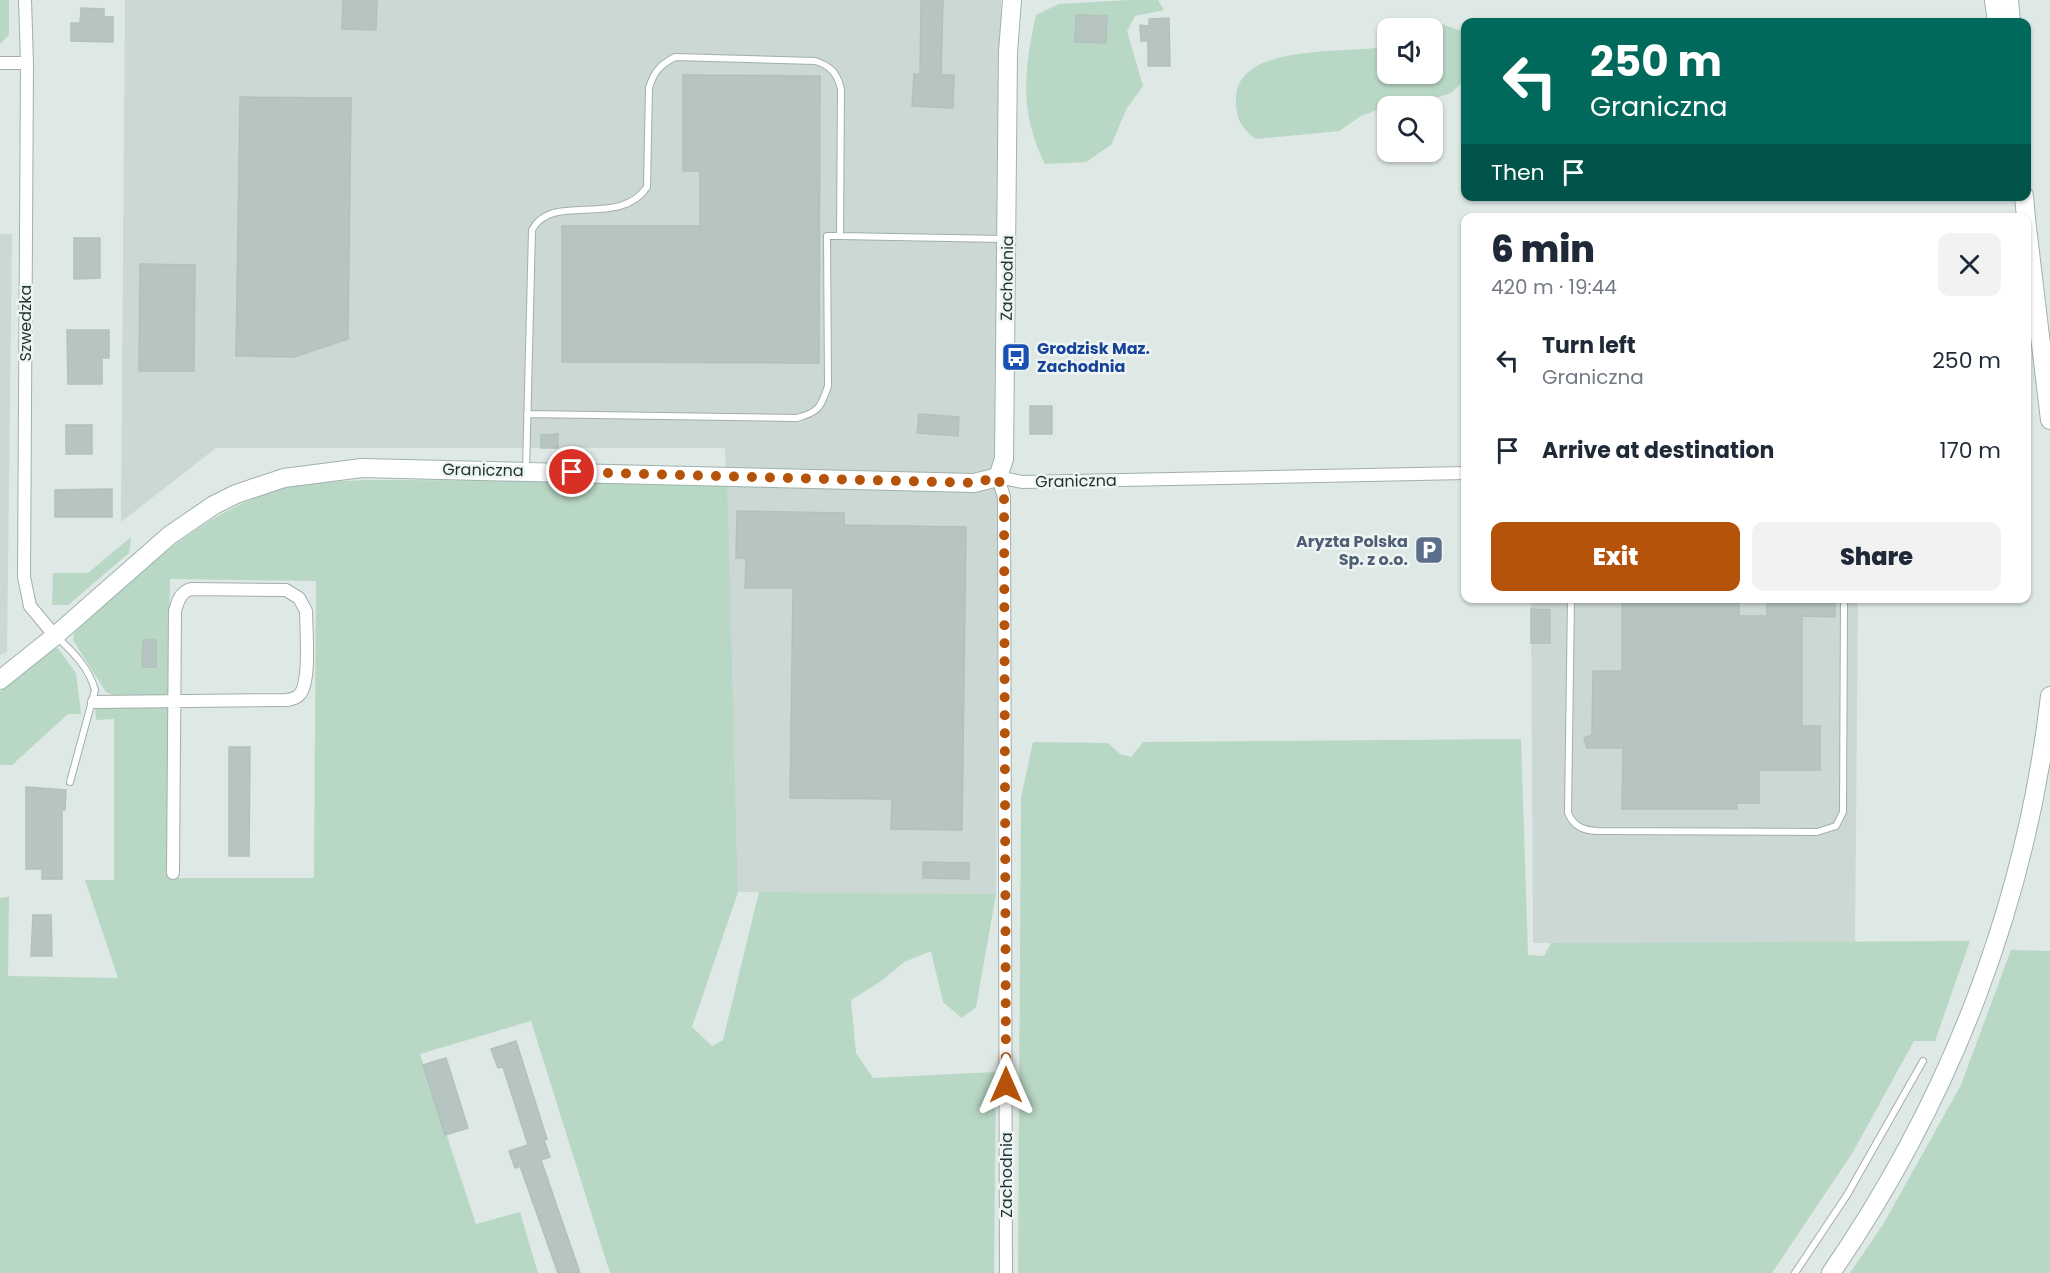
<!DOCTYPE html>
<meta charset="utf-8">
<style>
:root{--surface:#fff;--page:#f2f2f3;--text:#1f2937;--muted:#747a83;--accent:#b45309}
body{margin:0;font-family:Poppins,sans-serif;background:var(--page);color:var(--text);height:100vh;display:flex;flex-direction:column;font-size:22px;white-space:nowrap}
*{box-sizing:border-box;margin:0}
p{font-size:20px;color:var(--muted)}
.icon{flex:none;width:33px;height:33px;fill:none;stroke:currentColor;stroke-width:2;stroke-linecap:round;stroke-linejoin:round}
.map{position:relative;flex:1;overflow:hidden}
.sheet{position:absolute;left:1461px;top:213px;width:570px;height:390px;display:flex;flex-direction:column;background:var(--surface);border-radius:12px;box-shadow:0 2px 4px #0004}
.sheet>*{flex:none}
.guide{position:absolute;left:1461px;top:18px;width:570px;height:183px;border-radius:12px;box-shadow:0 2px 4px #0004;background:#00695c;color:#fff;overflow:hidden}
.fabs{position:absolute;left:1377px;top:18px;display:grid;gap:12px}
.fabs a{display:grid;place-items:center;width:66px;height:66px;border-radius:12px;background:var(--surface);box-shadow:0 2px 4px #0004;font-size:30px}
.pin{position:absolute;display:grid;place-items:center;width:51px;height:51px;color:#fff;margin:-26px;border:3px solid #fff;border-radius:50%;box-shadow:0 2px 6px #0007}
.me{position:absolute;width:66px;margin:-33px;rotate:0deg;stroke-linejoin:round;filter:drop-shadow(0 0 4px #0008)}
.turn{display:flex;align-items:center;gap:21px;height:126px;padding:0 30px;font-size:27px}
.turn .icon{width:78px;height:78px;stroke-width:2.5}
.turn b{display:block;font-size:42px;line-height:51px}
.then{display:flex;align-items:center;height:57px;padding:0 30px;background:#0003;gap:12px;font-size:22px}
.round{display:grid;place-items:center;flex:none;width:63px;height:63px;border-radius:12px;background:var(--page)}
.headline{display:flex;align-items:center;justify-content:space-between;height:102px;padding:0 30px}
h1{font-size:36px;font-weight:800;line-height:45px}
.action{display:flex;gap:12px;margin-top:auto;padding:12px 30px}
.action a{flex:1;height:69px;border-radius:12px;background:var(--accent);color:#fff;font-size:24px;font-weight:800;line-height:69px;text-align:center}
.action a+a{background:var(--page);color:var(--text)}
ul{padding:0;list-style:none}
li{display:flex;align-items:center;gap:18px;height:90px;padding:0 30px}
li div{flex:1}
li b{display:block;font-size:22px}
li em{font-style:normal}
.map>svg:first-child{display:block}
.built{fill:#ccd8d4}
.green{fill:#b9d7c5}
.building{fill:#b7c5c1;stroke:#b1c1bc;stroke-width:1.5}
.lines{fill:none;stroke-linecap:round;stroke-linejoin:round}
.lane-casing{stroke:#a2afac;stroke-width:8}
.street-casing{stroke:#a2afac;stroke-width:14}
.secondary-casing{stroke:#9eb3ae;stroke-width:20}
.lane{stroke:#fff;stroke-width:6}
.street{stroke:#fff;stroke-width:12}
.secondary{stroke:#fff;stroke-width:18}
.route{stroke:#b45309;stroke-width:10;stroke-dasharray:0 18}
.labels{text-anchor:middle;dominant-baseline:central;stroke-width:5;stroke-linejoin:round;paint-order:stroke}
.street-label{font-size:16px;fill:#213633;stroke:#eef5f2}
.transit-label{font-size:16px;font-weight:bold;fill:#164399;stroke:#eef5f2;text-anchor:start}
.service-label{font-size:16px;font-weight:bold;fill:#4e5e75;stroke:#eef5f2;text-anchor:end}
</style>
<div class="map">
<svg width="2050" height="1273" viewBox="0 0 2050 1273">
<rect width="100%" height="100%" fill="#dee8e5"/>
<!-- built -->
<path class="built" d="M125,0H1001L996,894L738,892L725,448H216L121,522Z
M0,234H12L7,652L0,655Z
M1531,599H1858L1855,942L1533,943Z"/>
<!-- green -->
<path class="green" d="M0,0H9V35L0,44Z
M1129,0H1158L1164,10L1135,16L1127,31L1143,86L1127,108L1111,145L1086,162L1045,164C1019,112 1024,69 1036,15L1059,4Z
M1441,24L1465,32V80L1451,93L1426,101L1387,106L1361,116L1339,131L1256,139C1241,128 1236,118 1236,100C1235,41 1349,55 1387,46L1388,74H1432V28H1421Z
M362,480L727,481L738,892L692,1027L712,1046L723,1040L759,892L996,894L976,1007L962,1018L943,1002L931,951L904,962L881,981L851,1000L856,1053L873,1078L996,1072L994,1273H610L531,1021L420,1054L476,1224L520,1212L538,1273H0V898L9,897L8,976L118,978L85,880H114V719L96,720L95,707L169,705L168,878H314L316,581L170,579L169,695L115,696L106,692L73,640L74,633C135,577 195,517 275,490C302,481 334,482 362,480Z
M131,537L129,553L68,605H52L53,573H88Z
M57,647L76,673L81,714H68L12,765H0V692Z
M1521,739L1528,955L1544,956L1551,943L1970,941L1935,1041H1914L1853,1152L1772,1273H1018L1021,798L1033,742L1108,743L1120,754L1131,757L1143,742Z
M2011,950L2050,951V1273H1850L1884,1223L1961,1085Z"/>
<!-- building -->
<path class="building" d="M343,0H377L376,30L342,29Z
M921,0H943L941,75H954L953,108L912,106L914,74H920Z
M81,8L104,9V17H113V42L71,41V23H80Z
M1076,15L1107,16L1106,43L1075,42Z
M1169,18L1170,66H1148V41H1141L1140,25L1149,26V19Z
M683,75L820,76L819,363L562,362V226H700V171H683Z
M240,97L351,98L348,339L294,357L236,356Z
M74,238H100V278L74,279Z
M140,264L195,265L194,371H139Z
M67,330H109V358H102V384H68Z
M1030,406H1052V434H1030Z
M919,414L959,417L958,436L917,433Z
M66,425H92V454H66Z
M558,434V448H541V435Z
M112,489V517H55V490Z
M737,511L844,513V525L966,527L962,830L891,829L892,799L790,798L793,588H745L746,558H736Z
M1622,598H1739V616H1767V598H1835V617L1802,616V726H1820V770H1759V803H1737V809H1622L1623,748H1587L1584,738L1592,735L1593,671H1622Z
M1531,609L1550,610V643H1531Z
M143,640H156V667H142Z
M229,747H250L249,856H229Z
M26,787L66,790L65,810H62V879H42V869H26Z
M923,862L969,863V879L923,878Z
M33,915H51L52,956H31Z
M516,1041L547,1139L544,1140L550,1157L541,1160L580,1273H558L520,1166L515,1168L509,1151L528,1145L503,1067L498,1068L491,1049Z
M446,1058L468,1128L445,1135L423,1065Z"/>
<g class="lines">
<!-- lane casing -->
<g class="lane-casing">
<path id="lane" d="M527,414L797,418C819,412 821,407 828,386L827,236H840
M526,471L532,230C552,191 619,229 647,187L649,88C654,71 660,65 675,57L815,61C831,66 837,73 841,89L840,236L1003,239
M1571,598L1568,813C1574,827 1583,830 1597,831L1817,832L1836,826L1843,812L1844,598
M58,638C74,653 89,668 95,690L70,782
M1795,1273L1847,1195L1923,1061"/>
</g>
<!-- street casing -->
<g class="street-casing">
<path id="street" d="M25,0L27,63L24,577L30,606L55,636
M0,63H27
M998,477L1004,497L1006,1273
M998,477L1022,482L1466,473
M94,702L287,700C292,699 297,698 300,694C311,681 306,629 306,611L299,598L286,590L191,589C180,592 178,601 175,611L173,873"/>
</g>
<!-- secondary casing -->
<g class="secondary-casing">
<path id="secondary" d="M1994,0L1997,22
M2009,0L2011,22
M2024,196L2026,218
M2026,219L2050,420
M0,680L55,636L170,535L214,505L236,494L284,478L362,468L974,483L998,477L1004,459L1008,52L1012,0
M1831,1273C1950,1100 2026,905 2050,696"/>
</g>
<!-- lane -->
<use href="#lane" class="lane"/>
<!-- street -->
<use href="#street" class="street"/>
<!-- secondary -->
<use href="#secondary" class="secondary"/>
</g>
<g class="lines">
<!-- route -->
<path class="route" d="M572,472L974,483L998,477L1004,497L1006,1085"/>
</g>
<!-- icons -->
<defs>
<g id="bus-square" transform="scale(1.5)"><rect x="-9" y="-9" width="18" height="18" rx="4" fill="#1a4fb4" stroke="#eef5f2"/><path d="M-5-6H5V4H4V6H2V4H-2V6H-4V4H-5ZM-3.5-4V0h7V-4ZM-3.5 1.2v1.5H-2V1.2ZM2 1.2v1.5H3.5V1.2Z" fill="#fff"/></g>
<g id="parking-square" transform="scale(1.5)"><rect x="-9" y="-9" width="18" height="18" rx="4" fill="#5c6f8a" stroke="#eef5f2"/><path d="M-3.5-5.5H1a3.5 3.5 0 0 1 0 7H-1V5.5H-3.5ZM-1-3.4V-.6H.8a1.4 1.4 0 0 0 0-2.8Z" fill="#fff"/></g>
</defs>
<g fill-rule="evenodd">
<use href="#bus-square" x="1016" y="357"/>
<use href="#parking-square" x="1429" y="550"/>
</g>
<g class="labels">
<!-- street labels -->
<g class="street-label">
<text transform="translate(1007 278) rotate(-89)">Zachodnia</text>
<text transform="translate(25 323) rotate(-90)">Szwedzka</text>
<text transform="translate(483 470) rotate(1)">Graniczna</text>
<text transform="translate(1076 481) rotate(-1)">Graniczna</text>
<text transform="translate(1006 1175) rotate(-90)">Zachodnia</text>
</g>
<!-- transit labels -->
<g class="transit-label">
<text x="1037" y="348">Grodzisk Maz.<tspan x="1037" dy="18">Zachodnia</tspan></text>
</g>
<!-- service labels -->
<g class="service-label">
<text x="1408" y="541">Aryzta Polska<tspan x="1408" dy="18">Sp. z o.o.</tspan></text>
</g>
</g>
</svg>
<div class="fabs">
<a><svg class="icon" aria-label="sound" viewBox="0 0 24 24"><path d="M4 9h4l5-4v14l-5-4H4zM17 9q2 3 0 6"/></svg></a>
<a><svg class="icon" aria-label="search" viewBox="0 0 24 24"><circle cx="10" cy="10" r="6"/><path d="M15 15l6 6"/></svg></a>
</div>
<div class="pin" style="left:572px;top:472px;background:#d93025"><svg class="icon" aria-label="arrive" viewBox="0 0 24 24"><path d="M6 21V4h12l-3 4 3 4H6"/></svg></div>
<svg class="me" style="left:1006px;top:1085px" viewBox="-20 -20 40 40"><path d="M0-17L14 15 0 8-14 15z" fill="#b45309" stroke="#fff" stroke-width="4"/></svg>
<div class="guide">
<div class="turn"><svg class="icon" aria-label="left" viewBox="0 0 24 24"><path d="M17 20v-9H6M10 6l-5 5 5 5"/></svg><div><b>250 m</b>Graniczna</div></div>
<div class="then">Then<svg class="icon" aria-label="arrive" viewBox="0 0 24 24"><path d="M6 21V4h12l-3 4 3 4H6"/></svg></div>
</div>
<section class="sheet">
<div class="headline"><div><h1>6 min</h1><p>420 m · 19:44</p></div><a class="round"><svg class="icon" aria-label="close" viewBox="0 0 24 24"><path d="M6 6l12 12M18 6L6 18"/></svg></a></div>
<ul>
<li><svg class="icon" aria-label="left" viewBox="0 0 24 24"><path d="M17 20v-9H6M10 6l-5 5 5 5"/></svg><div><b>Turn left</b><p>Graniczna</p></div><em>250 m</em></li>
<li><svg class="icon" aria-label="arrive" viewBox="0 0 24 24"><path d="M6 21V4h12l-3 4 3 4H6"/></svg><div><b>Arrive at destination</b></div><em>170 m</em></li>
</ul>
<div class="action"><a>Exit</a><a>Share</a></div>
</section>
</div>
